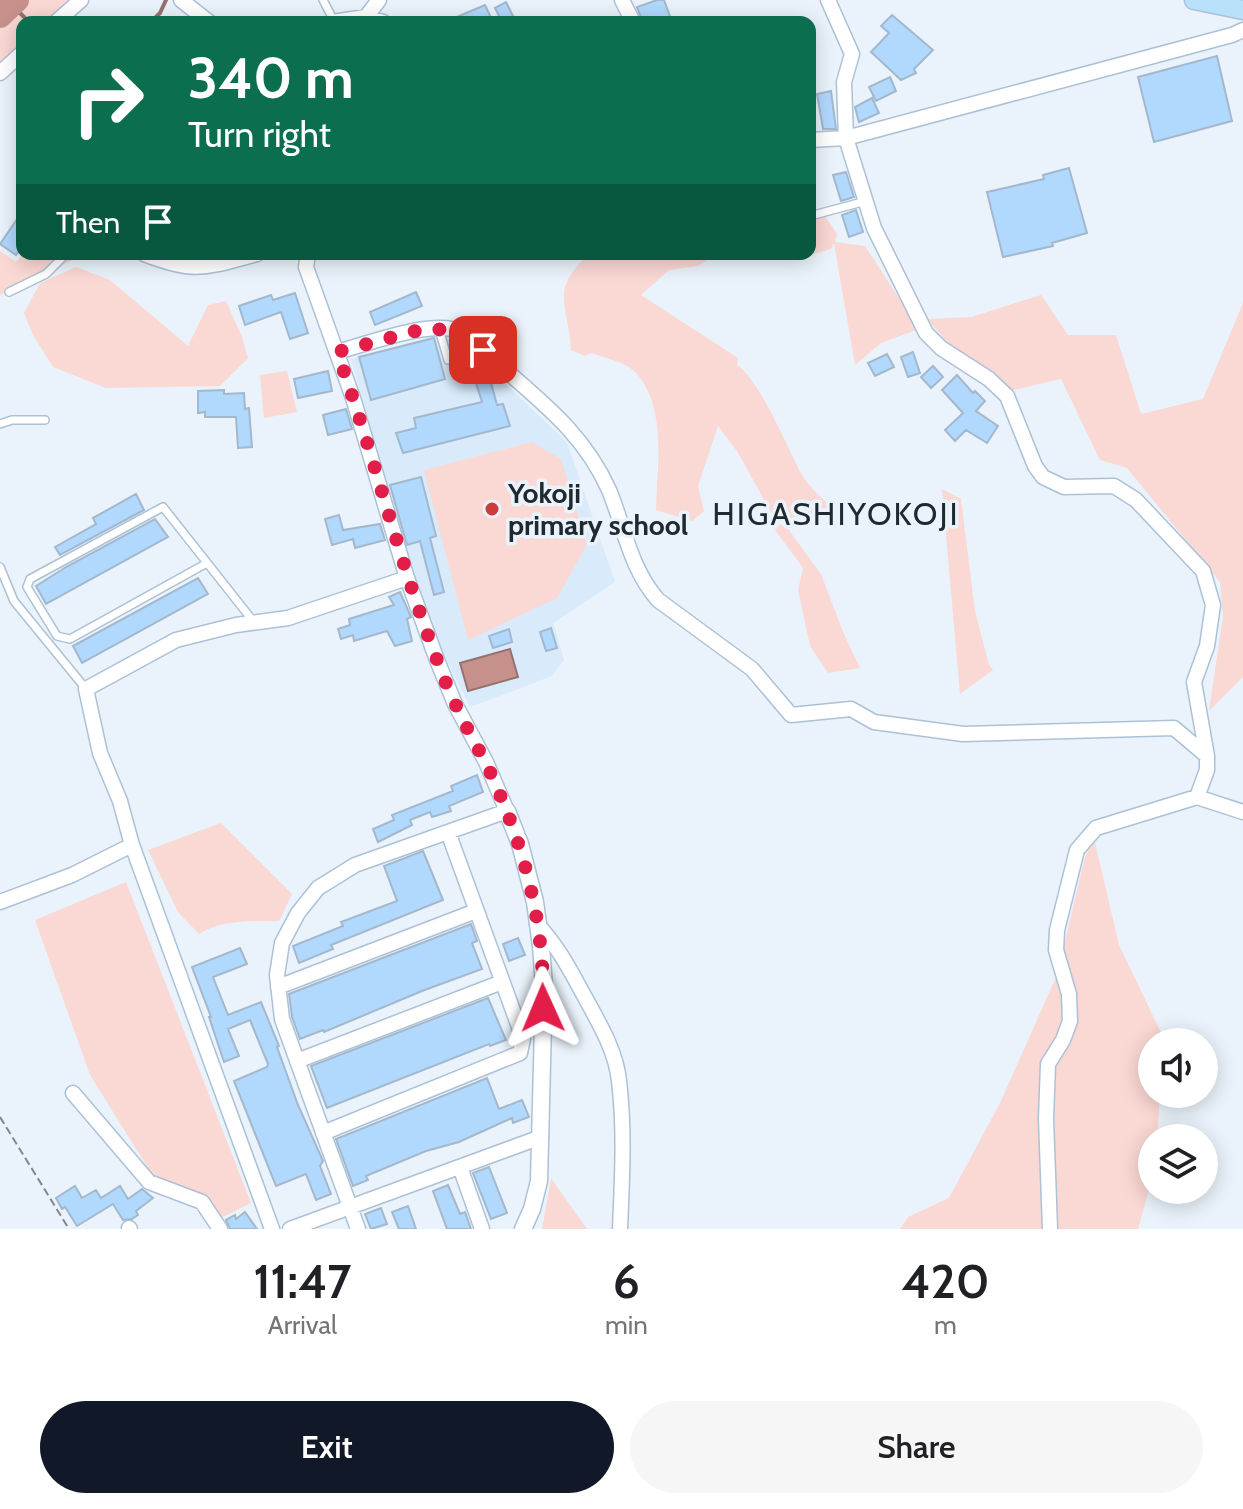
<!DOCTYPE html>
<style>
:root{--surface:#fff;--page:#f6f6f6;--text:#202124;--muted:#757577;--accent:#111827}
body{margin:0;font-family:Cabin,sans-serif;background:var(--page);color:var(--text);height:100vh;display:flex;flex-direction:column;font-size:30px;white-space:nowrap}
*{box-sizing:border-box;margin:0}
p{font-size:26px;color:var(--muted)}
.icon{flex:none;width:44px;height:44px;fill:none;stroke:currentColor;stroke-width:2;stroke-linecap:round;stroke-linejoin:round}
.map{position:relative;height:1229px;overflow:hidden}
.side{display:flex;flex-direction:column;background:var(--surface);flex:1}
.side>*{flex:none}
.top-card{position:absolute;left:16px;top:16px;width:800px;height:244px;border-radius:16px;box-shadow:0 4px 20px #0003;background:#0b6e4f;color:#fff;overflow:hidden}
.controls{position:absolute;left:1138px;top:1028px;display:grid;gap:16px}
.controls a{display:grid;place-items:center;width:80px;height:80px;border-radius:50%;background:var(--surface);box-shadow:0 4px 20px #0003;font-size:40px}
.pin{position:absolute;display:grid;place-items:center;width:68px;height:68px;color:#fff;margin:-34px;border-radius:16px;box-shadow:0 4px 12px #0006}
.me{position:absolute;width:88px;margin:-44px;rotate:359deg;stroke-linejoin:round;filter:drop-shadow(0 0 6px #0008)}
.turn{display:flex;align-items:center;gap:28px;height:168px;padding:0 40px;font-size:36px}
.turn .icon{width:104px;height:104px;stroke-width:2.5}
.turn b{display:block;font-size:56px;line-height:68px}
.then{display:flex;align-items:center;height:76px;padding:0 40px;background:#0003;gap:16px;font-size:30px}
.eta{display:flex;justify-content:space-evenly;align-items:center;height:136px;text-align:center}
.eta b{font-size:48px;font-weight:600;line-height:56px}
.primary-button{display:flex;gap:16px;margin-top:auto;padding:16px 40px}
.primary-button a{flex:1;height:92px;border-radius:48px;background:var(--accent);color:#fff;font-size:32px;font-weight:600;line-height:92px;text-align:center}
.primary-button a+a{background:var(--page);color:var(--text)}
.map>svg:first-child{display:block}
.built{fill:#d9eafa}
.green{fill:#fad8d4}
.water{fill:#c7918b;stroke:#957270;stroke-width:2}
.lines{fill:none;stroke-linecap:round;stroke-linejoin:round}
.stream{stroke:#957270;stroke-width:4}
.river{stroke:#c7918b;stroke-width:24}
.building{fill:#b1d8fd;stroke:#a3b8cc;stroke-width:2}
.service-casing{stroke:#acc1d6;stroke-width:10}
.minor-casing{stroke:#acc1d6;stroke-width:17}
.tertiary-casing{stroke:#acc1d6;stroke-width:19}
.secondary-casing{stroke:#acc1d6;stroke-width:21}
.path{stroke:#7f8890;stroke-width:2;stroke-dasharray:8 4;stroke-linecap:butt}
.service{stroke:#fff;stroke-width:7}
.minor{stroke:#fff;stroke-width:14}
.tertiary{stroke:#fff;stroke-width:16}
.secondary{stroke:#b9e0fb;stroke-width:18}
.route{stroke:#e11d48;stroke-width:14;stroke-dasharray:0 25.2}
.poi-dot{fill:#cc3d3a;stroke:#eaf3fb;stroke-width:3}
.labels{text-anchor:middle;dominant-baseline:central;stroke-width:7;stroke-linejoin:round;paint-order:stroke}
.poi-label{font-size:28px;font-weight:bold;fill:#202830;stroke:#eaf3fb;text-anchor:start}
.quarter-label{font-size:32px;letter-spacing:2px;fill:#202830;stroke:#eaf3fb}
</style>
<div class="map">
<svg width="1243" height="1229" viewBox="0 0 1243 1229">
<rect width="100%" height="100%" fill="#eaf3fb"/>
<!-- built -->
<path class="built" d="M436,335L462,343L567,442L615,582L553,623L564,660L552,676L470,707L441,649L412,575L351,359Z"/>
<!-- green -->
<path class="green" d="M0,0H68L45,22H22V44L0,65Z
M825,216L837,234L835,242L865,246L919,329L881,343L855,365L834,243L831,249L797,259L790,254H810V217Z
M0,251L16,262L23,254H75L71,261L0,295Z
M589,254H717L698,266L669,270L641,295L738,358L737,365C760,380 788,449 802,475C809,487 822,498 832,508L777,523L737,451L718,426L698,486L704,511L692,521L656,510C657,468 667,409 637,374C627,362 605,358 591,353L585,356L571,350C569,304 548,292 589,254Z
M76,267L110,280L188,346L208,305L226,301L242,337L248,358L220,386L106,388L53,367L33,335L24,313L40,283Z
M1041,295L1068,335H1116L1141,414L1203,399L1243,303V677L1209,711L1223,616L1220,582L1127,468L1100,460L1061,379L1009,391L964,361L927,319L971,317Z
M287,371L297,412L264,418L260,375Z
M532,442L561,459L587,544L557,598L468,640L424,470Z
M942,489L961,499L975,611L989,665L993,670L960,694Z
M780,524L788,529L821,574L843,632L860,668L828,673L810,646L798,590L803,568L775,530Z
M221,823L292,894L279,921C253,921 222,919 199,934L178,912L148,850Z
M1094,838L1119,945L1164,1039V1042H1152V1094H1160L1157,1138H1152V1179L1138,1229H900L908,1217L949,1198L1000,1103L1057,975L1085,857Z
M126,882L251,1203L219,1219L203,1196L153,1176L90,1075L35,920Z
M551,1178L587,1229H542Z"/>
<!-- water -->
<path class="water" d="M510,649L518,677L468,691L460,663Z"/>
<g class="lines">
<!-- stream -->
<path class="stream" d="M12,5L29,22
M151,22L160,13L166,0"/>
<!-- river -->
<path class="river" d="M0,16L17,0"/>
</g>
<!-- building -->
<path class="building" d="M657,0H664L672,22H643L637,7Z
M506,2L516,22H502L495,8Z
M485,5L493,22H445Z
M892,15L933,50L914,69L916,73L901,80L871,52L889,33L881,26Z
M1217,56L1232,121L1154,142L1138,77Z
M890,77L896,91L876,101L869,87Z
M831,91L836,129H823L817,94Z
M872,98L879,113L859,122L855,107Z
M1069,168L1087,233L1052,243L1053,246L1003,257L987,192L1044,179L1043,175Z
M846,172L854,197L841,201L833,175Z
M856,210L863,232L849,237L842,215Z
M22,212V247L16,255L0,244Z
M416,292L422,306L375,325L370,312Z
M295,293L308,333L290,339L281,312L245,325L239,306L271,295L273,300Z
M434,338L445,379L371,400L359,357Z
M913,352L920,373L908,377L901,357Z
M887,354L894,367L875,376L868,363Z
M933,366L943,377L931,388L921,377Z
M328,371L332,391L298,398L294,379Z
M957,375L973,393L975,391L985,401L976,411L998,426L987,443L966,430L955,441L945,430L963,413L942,390Z
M490,379L497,405L503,404L510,426L403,453L396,433L416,428L414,418L482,402L476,383Z
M224,390V394L244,393L245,409L249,408L252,447L238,448L236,417H205V412L198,413V391Z
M346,409L352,429L328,435L323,415Z
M421,477L436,536L430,538L444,592L434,595L420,541L407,545L390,485Z
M136,494L144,510L60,555L55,547L96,524L93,518Z
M339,515L343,530L380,524L385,540L355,548L353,539L332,545L325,519Z
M155,519L168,537L46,604L36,586L66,567Z
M198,578L208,594L82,663L73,646Z
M400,592L411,617L407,619L412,641L395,646L387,631L354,641L353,635L341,639L338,629L350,625L349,619L394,605L389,597Z
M551,628L557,648L546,651L540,632Z
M509,629L512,642L493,648L489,636Z
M477,775L483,792L449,806L451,811L432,817L430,812L410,820L412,825L378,842L373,829L394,820L392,815L453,791L451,786Z
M423,851L443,900L331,945L333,949L299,963L293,946L343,926L341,922L397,901L384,866Z
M471,924L477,941L472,943L482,969L422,991L324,1032L323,1030L300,1039L292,1017L289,994Z
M518,938L525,955L509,961L503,944Z
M240,948L247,964L213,977L228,1015L261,1002L279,1046L277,1047L298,1105L323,1161L320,1166L331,1194L316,1200L306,1174L276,1186L234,1081L267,1067L268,1064L250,1020L228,1029L239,1056L224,1062L209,1017H211L192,967Z
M488,998L506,1040L490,1046L489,1044L327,1108L311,1066Z
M487,1078L499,1109L522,1100L529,1117L513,1123L512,1118L459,1142L426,1151L366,1176L368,1180L353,1186L336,1139Z
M489,1167L507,1213L491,1219L473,1173Z
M448,1185L460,1214L465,1212L471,1229H447L433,1191Z
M75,1186L82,1198L96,1190L101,1198L120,1186L128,1199L142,1189L153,1198L136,1211L138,1215L132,1219L123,1220L113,1204L77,1226L65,1207L62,1209L56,1198Z
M408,1206L416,1229H399L392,1212Z
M381,1208L387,1224L371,1229L365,1214Z
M245,1212L257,1229H230L226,1220L235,1215L236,1219Z"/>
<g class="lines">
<!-- service casing -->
<g class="service-casing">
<path id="service" d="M323,0L334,21
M431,22L433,21
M810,216L866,201
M9,292L46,274L66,254
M439,329L448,360
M0,424L12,420H45
M207,563L70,639L57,636L27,587L30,579L163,507L253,621
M0,567L14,601L86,689"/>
</g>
<!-- minor casing -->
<g class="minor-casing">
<path id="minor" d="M181,0L209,22
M622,0L633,22
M828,0L852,54L844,82L846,138L874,228L926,333L941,348L989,379L1007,396L1035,466L1043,477L1064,487L1114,486L1136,500L1203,571L1213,605L1207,646L1194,682L1207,756V770L1197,797
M366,17L379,0
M56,22L81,0
M332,22L366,17L383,22
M0,73L22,53
M810,140L846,138L1232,35L1243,30
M144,254C196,274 204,268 257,254
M308,254L306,267L353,398L407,578L437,660L455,704L486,762L507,811L355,865L318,888L298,913L282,943L277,975L282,1019L358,1229
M337,352C368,344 432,318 462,332C473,337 484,352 494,360C540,401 583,432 609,490C625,529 630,568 658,600L752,669L791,715L851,709L874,722L963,734L1174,728L1207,756
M0,902L72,875L132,845
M537,924C556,944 568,966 581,990C596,1018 616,1049 619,1081C625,1130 622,1180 620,1229
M278,987L476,911
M297,1061L502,982
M73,1093L149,1182L202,1202L220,1229
M323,1133L520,1053L523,1038L448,832
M460,1167L482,1229
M129,1228L130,1229
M272,1229L132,845L120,801L100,753L86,689L176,640L236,625L288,618L407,578
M290,1229L541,1137
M1050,1229L1046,1118L1048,1064L1063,1040L1070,1021L1069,994L1056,950L1057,930L1077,850L1096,828L1197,797L1243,812"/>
</g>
<!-- tertiary casing -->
<g class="tertiary-casing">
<path id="tertiary" d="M507,811L520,844L535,902L541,946L544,986L539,1181L532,1209L523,1229"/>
</g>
<!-- secondary casing -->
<g class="secondary-casing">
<path id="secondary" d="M1194,0L1243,10"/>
</g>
<!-- path -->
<path class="path" d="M0,1117L69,1229"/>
<!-- service -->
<use href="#service" class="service"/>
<!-- minor -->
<use href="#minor" class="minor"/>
<!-- tertiary -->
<use href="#tertiary" class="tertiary"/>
<!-- secondary -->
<use href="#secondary" class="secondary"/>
</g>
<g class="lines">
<!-- route -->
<path class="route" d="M483,350L462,332L427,328L337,352C372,448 395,546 430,641C438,662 445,683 455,703C468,733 486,760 498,790C528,860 545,932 543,1008"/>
</g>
<!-- markers -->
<circle class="poi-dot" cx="492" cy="509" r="8"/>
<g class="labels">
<!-- poi labels -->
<g class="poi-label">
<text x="508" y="493">Yokoji<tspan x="508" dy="32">primary school</tspan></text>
</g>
<!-- quarter labels -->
<g class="quarter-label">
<text x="836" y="513">HIGASHIYOKOJI</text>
</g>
</g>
</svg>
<div class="controls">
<a><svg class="icon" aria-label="sound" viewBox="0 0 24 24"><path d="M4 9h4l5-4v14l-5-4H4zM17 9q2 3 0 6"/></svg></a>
<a><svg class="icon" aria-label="layers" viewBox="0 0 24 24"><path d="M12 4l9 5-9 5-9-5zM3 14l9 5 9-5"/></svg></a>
</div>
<div class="pin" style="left:483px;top:350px;background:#d93025"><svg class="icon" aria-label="arrive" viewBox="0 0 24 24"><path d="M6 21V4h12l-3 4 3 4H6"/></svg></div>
<svg class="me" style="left:543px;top:1008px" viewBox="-20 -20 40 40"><path d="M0-17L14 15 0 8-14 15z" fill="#e11d48" stroke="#fff" stroke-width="4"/></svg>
<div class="top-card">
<div class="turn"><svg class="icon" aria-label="right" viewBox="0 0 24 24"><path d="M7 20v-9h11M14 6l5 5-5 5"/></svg><div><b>340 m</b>Turn right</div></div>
<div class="then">Then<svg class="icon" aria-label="arrive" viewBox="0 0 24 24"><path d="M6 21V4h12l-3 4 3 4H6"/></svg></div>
</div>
</div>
<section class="side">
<div class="eta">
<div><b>11:47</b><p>Arrival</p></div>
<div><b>6</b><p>min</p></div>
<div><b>420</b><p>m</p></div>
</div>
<div class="primary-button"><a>Exit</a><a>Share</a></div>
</section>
